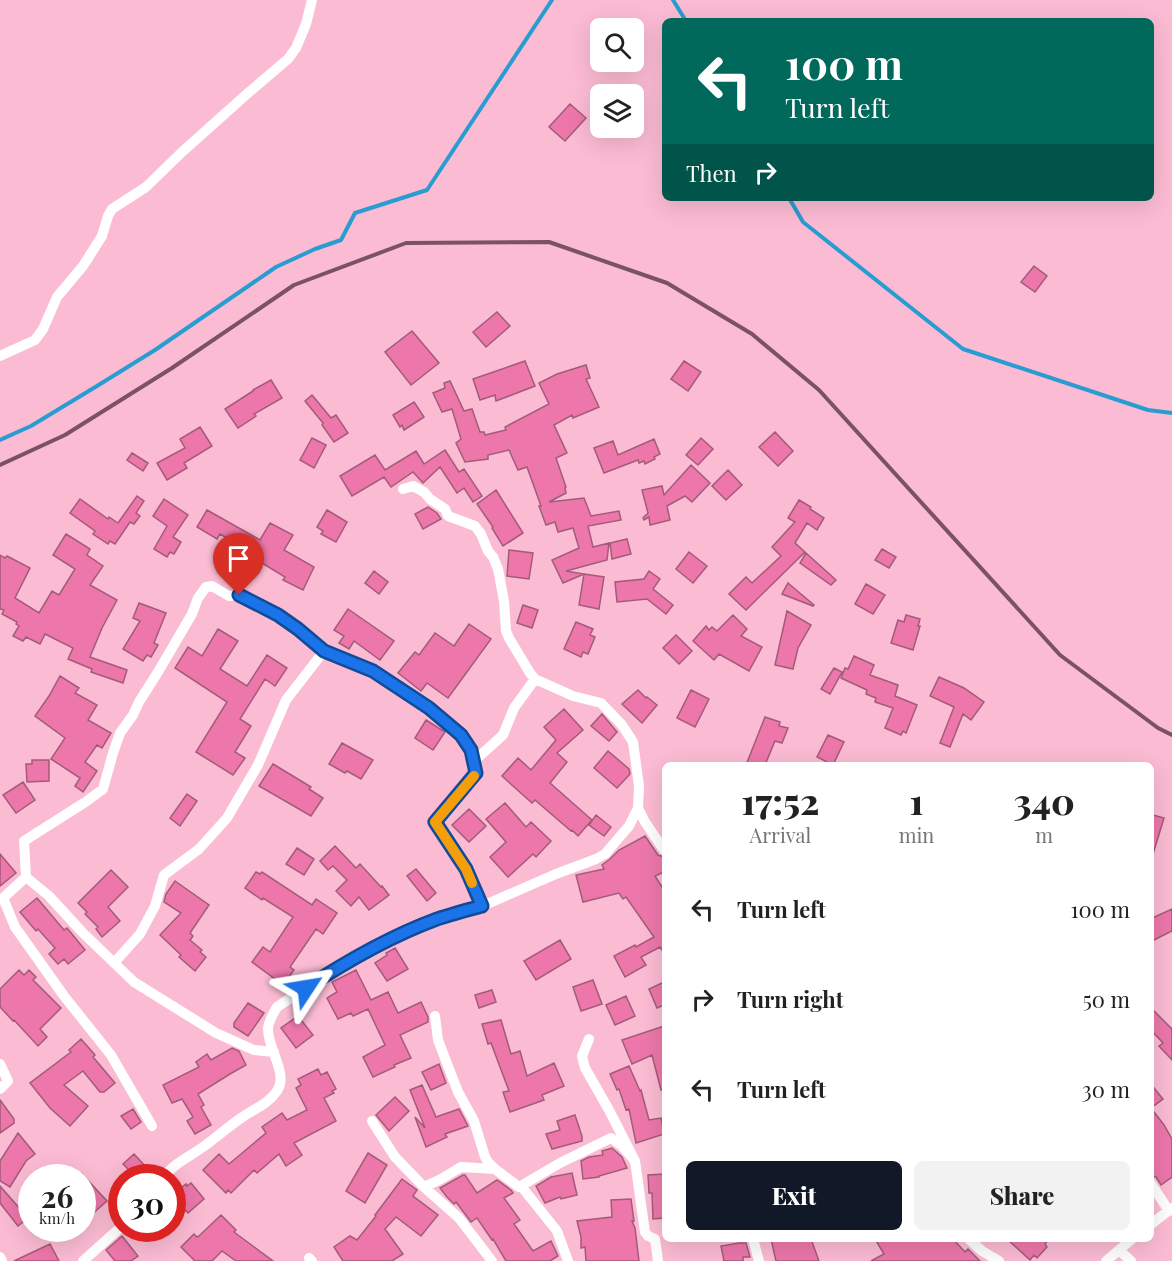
<!DOCTYPE html>
<style>
:root{--surface:#fff;--page:#f2f2f2;--text:#222;--muted:#767676;--accent:#111827}
body{margin:0;font-family:"Playfair Display",serif;background:var(--page);color:var(--text);height:100vh;display:flex;flex-direction:column;font-size:22px;white-space:nowrap}
*{box-sizing:border-box;margin:0}
p{font-size:20px;color:var(--muted)}
.icon{flex:none;width:33px;height:33px;fill:none;stroke:currentColor;stroke-width:2;stroke-linecap:round;stroke-linejoin:round}
.map{position:relative;flex:1;overflow:hidden}
.sheet{position:absolute;left:662px;top:762px;width:492px;height:480px;display:flex;flex-direction:column;background:var(--surface);border-radius:9px;box-shadow:0 6px 24px #0002}
.sheet>*{flex:none}
.hud{position:absolute;left:662px;top:18px;width:492px;height:183px;border-radius:9px;box-shadow:0 6px 24px #0002;background:#00695c;color:#fff;overflow:hidden}
.tools{position:absolute;left:590px;top:18px;display:grid;gap:12px}
.tools a{display:grid;place-items:center;width:54px;height:54px;border-radius:9px;background:var(--surface);box-shadow:0 6px 24px #0002;font-size:30px}
.speed{position:absolute;left:18px;top:1164px;display:flex;gap:12px;font-size:30px;font-weight:700;text-align:center}
.speed>*{display:grid;place-content:center;width:78px;height:78px;border-radius:50%;background:var(--surface);box-shadow:0 6px 24px #0002;line-height:1}
.speed small{font-size:15px;font-weight:400}
.speed .limit{border:9px solid #d22;background:#fff;color:#111}
.pin{position:absolute;display:grid;place-items:center;width:51px;height:51px;color:#fff;margin:-62px -26px;border-radius:50% 50% 50% 0;rotate:-45deg;box-shadow:0 0 6px #0007}
.pin .icon{rotate:45deg}
.me{position:absolute;width:66px;margin:-33px;rotate:57deg;stroke-linejoin:round;filter:drop-shadow(0 0 4px #0008)}
.turn{display:flex;align-items:center;gap:21px;height:126px;padding:0 24px;font-size:27px}
.turn .icon{width:78px;height:78px;stroke-width:2.5}
.turn b{display:block;font-size:42px;line-height:51px}
.then{display:flex;align-items:center;height:57px;padding:0 24px;background:#0003;gap:12px;font-size:22px}
.eta{display:flex;justify-content:space-evenly;align-items:center;height:102px;text-align:center}
.eta b{font-size:36px;font-weight:800;line-height:42px}
.cta{display:flex;gap:12px;margin-top:auto;padding:12px 24px}
.cta a{flex:1;height:69px;border-radius:9px;background:var(--accent);color:#fff;font-size:24px;font-weight:800;line-height:69px;text-align:center}
.cta a+a{background:var(--page);color:var(--text)}
ul{padding:0;list-style:none}
li{display:flex;align-items:center;gap:18px;height:90px;padding:0 24px}
li div{flex:1}
li b{display:block;font-size:22px}
li em{font-style:normal}
.map>svg:first-child{display:block}
.lines{fill:none;stroke-linecap:round;stroke-linejoin:round}
.stream{stroke:#299cd1;stroke-width:4}
.building{fill:#ed77ab;stroke:#a25b79;stroke-width:1.5}
.street{stroke:#fff;stroke-width:10}
.rail{stroke:#7a5261;stroke-width:4}
.route-casing{stroke:#114b97;stroke-width:15}
.route{stroke:#1a73e8;stroke-width:10}
.slow{stroke:#f59e0b;stroke-width:10}
</style>
<div class="map">
<svg width="1172" height="1261" viewBox="0 0 1172 1261">
<rect width="100%" height="100%" fill="#fbbbd3"/>
<g class="lines">
<!-- stream -->
<path class="stream" d="M673,0L686,21
M789,198L803,222L963,349L1148,410L1172,413
M0,440L31,426L97,386L155,350L276,267L315,249L341,240L355,213L427,190L552,0"/>
</g>
<!-- building -->
<path class="building" d="M570,104L586,118L565,141L549,127Z
M1034,266L1047,276L1035,292L1021,282Z
M497,312L510,326L486,347L473,332Z
M412,331L439,363L411,385L385,352Z
M525,361L535,386L496,401L495,395L480,400L473,379Z
M684,361L701,372L688,391L671,379Z
M586,365L590,378L586,379L599,407L573,418L572,415L554,425L567,453L556,458L566,487L565,488L566,493L549,502L584,498L591,516L619,511L621,520L588,526L593,547L609,543L607,560L566,571L584,574L563,583L552,560L579,548L573,528L558,532L555,522L546,525L539,506H541L527,467L518,470L509,450L488,455V459L465,462L456,443L461,439L452,409L442,412L433,393L445,388L444,383L450,381L464,411L472,409L480,432H484L485,435L506,430L505,427L549,404L539,383L557,374Z
M271,380L282,398L254,414L256,416L238,428L225,409L253,391V390Z
M312,395L331,418L336,415L348,433L334,442L322,425L323,423L305,401Z
M414,402L424,417L404,430L402,425L400,427L393,415Z
M200,427L212,446L184,463L187,468L167,480L157,463L185,448L180,439Z
M775,432L793,451L778,466L759,447Z
M312,438L326,445L314,468L300,460Z
M701,438L713,449L698,465L686,455Z
M654,439L660,454L654,457L655,459L645,464L644,461L639,463L638,460L604,473L594,448L613,441L618,455Z
M445,450L459,472L464,469L482,496L473,502L464,488L457,493L440,467L423,483L413,472L391,487L384,477L352,496L340,476L375,455L385,470L416,451L424,464Z
M132,453L148,463L143,471L127,460Z
M691,465L710,483L692,502L685,496L667,506L670,520L650,525L649,517L644,520L643,518L648,513L642,490L662,486L664,495Z
M728,470L742,485L726,500L712,486Z
M496,490L523,533L503,546L492,528L493,527L477,504Z
M137,496L144,501L136,513L140,516L134,524L130,522L115,544L110,541L108,544L93,534L95,531L70,513L80,499L108,519L109,517L118,523Z
M164,499L188,515L173,537L181,542L174,554L170,552L167,557L154,549L167,526L153,516Z
M799,500L811,507L810,509L824,518L817,530L807,523L795,543L805,552L746,610L729,594L746,577L752,583L781,556L772,547L795,522L788,518Z
M428,507L437,513L441,519L423,529L415,514Z
M207,510L260,540L270,523L293,535L284,550L314,567L303,590L283,580L285,577L257,560L259,557L220,534L217,539L197,527Z
M327,510L347,522L336,542L321,534L323,531L317,527Z
M66,534L90,549L87,555L103,566L90,585L117,600L102,628L90,657L127,670L123,683L91,672L92,669L68,659L73,648L45,634L40,644L26,637L23,641L13,636L19,626L16,624L17,622L2,614L4,610L0,609V555L5,558L7,556L30,568L15,598L39,613L52,591L59,595L75,569L53,555Z
M627,539L631,554L612,559L610,543Z
M882,549L896,557L889,568L875,560Z
M509,550L533,553L529,579L507,576Z
M689,552L707,566L693,583L676,569Z
M806,553L836,580L831,585L800,563Z
M374,571L388,582L379,594L365,583Z
M649,571L660,579L653,589L673,605L666,614L647,599L617,602L615,582L644,579Z
M584,574L604,577L599,609L579,605Z
M788,583L814,605L813,606L782,594Z
M866,584L885,595L873,614L855,604Z
M139,603L166,613L154,643L158,645L151,657L147,655L143,661L123,649L140,621L133,618Z
M523,605L538,610L532,628L517,623Z
M348,609L394,641L380,660L354,641L349,649L339,643L344,636L334,630Z
M787,611L811,625L798,648L793,669L775,665Z
M733,615L747,629L741,636L762,647L749,671L719,654L714,660L693,641L706,626L709,630L712,627L717,631Z
M906,615L920,619L918,626H920L913,650L891,643L898,620L904,622Z
M576,622L593,629L590,635L595,637L588,654L583,652L581,657L564,649Z
M469,624L491,639L448,698L427,683L421,691L398,673L415,652L419,655L435,633L454,646Z
M218,629L238,641L220,669L247,686L267,655L287,668L275,686L265,679L240,719L251,726L235,752L245,758L233,775L196,752L227,702L175,668L188,647L202,656Z
M676,635L692,651L679,664L663,648Z
M854,656L874,665L870,675L898,685L895,696L917,705L906,733L903,731L901,735L885,728L893,708L875,702L876,698L866,694L867,690L841,678L845,668L848,669Z
M834,668L842,672L830,694L821,689Z
M60,676L79,688L75,693L97,705L88,720L111,733L102,748L97,745L85,762L97,771L83,792L75,786L80,778L51,759L65,738L35,716L49,696Z
M939,677L964,688L984,702L971,720L963,714L950,747L940,743L954,707L930,696Z
M638,690L646,698L647,697L657,705L642,723L622,704Z
M691,690L709,699L695,727L677,718Z
M564,709L583,730L557,753L567,762L550,783L592,820L578,836L572,830L571,831L535,800L532,803L502,776L518,758L531,770L556,740L544,727Z
M602,714L617,732L609,741L591,726Z
M765,717L780,722L779,726L788,728L782,743L775,741L765,765H746Z
M426,720L445,732L433,750L415,738Z
M828,735L844,742L833,765L817,757Z
M342,743L373,760L361,779L347,771L345,773L329,764Z
M608,751L629,769L630,774L617,788L594,768Z
M32,760H49V781L27,782L26,764H32Z
M273,764L311,787L309,789L323,798L311,816L259,786Z
M23,782L35,800L16,813L3,795Z
M187,794L197,801L180,826L170,818Z
M505,803L526,827L531,822L551,841L536,857L533,854L508,877L490,857L506,842L486,819Z
M469,809L486,826L469,842L452,825Z
M596,815L611,827L604,836L589,825Z
M1153,815L1164,818L1153,854H1150V823Z
M645,836L658,855L664,857V872L655,876L664,890V953L660,947L641,957L646,965L625,977L614,956L635,945L636,947L654,937L626,897L623,899L619,893L583,902L576,875L604,869L602,865L610,859L619,850Z
M335,846L356,868L360,864L381,887L382,886L389,895L369,910L359,897L351,906L336,891L347,880L333,866L328,870L320,861Z
M297,848L314,859L304,875L286,864Z
M0,854L16,873L0,886Z
M416,869L436,893L427,901L407,876Z
M111,870L128,887L108,907L120,921L102,937L96,929L98,927L85,914L87,912L78,903Z
M256,872L260,874L262,872L312,905L316,899L337,913L323,934L316,929L290,967L294,970L283,985L252,962L263,947L270,952L293,917L263,898L262,900L245,888Z
M175,881L209,905L190,933L193,936L190,940L202,950L200,952L206,957L195,971L179,957L181,955L160,935L181,913L164,902L166,894Z
M37,898L64,930L67,928L85,950L68,964L64,959L58,964L49,954L55,948L38,929L36,931L20,912Z
M1172,909V931L1150,942V919Z
M560,940L571,959L536,980L524,961Z
M395,948L408,969L387,981L375,963L387,955L386,953Z
M19,970L24,975L29,970L36,977L33,980L61,1008L40,1029L47,1037L38,1046L14,1020L13,1021L0,1007V989Z
M356,970L371,1000L388,992L398,1013L421,1002L428,1017V1022L400,1035L411,1058L394,1065L395,1067L373,1077L363,1057L385,1045L368,1009L353,1016L351,1013L338,1019L327,998L337,992L332,982Z
M593,980L602,1004L581,1011L573,987Z
M664,982V1005L657,1008L649,989Z
M492,990L496,1002L479,1008L475,995Z
M626,996L635,1016L615,1025L606,1005Z
M248,1003L264,1013L248,1036L234,1027V1023Z
M1150,1007L1172,1029V1060L1159,1046L1163,1043L1150,1029Z
M298,1016L313,1035L296,1048L281,1028Z
M501,1020L511,1054L520,1051L527,1076L554,1063L564,1086L542,1095L544,1100L510,1112L503,1092L509,1091L491,1043L488,1044L482,1024Z
M664,1026V1089L661,1090L652,1055L632,1064L622,1040Z
M81,1039L95,1055L93,1057L115,1083L104,1092H100L83,1071L64,1085L88,1106L70,1126L50,1108L30,1083L71,1052L69,1050Z
M232,1048L239,1051L246,1065L230,1074L198,1094L204,1105L201,1107L211,1125L195,1134L187,1121L193,1117L182,1099L172,1103L163,1085L199,1067L196,1062L207,1054L211,1060Z
M439,1064L446,1083L431,1090L422,1072Z
M629,1066L640,1091L641,1090L649,1120L661,1118L664,1132V1134L636,1143L629,1109L626,1110L619,1089L617,1090L610,1074Z
M318,1069L321,1075L327,1072L336,1089L332,1091L334,1093L324,1098L336,1121L294,1143L302,1155L286,1166L279,1154L257,1173L254,1170L231,1193L228,1190L226,1193L203,1170L219,1154L229,1164L266,1133L262,1127L282,1113L287,1120L307,1110L296,1088L301,1085L298,1079Z
M1150,1083L1163,1099L1151,1108L1164,1125L1172,1139V1177L1161,1185L1156,1177L1150,1175Z
M422,1085L436,1117L459,1109L468,1126L445,1134L447,1137L426,1147L415,1117L425,1128L410,1090Z
M395,1097L409,1111L389,1131L376,1115Z
M0,1100L14,1119V1123L0,1133Z
M133,1109L141,1122L131,1129L121,1116Z
M575,1115L582,1136V1141L552,1149L546,1134L560,1130L557,1121Z
M18,1133L35,1154L26,1161L10,1187L0,1181V1161Z
M612,1148L622,1157L627,1168L599,1176V1177L583,1179L581,1161L589,1157L603,1155L602,1151Z
M368,1153L387,1165L365,1203L346,1191Z
M134,1154L147,1168L137,1178L123,1164Z
M572,1173L577,1195L561,1199L560,1197L545,1203L536,1186L551,1177Z
M82,1174L107,1201L90,1216L82,1208L87,1203L82,1198Z
M664,1174V1191L663,1192L664,1218L653,1219L652,1193H649L648,1175Z
M463,1175H465L477,1193L497,1180L511,1190L513,1193L504,1198L520,1220L514,1224L533,1251L551,1241L558,1256L550,1261H506L493,1239L492,1240L477,1218L471,1222L456,1202L454,1204L447,1197L440,1188Z
M402,1179L417,1190L413,1196L438,1215L421,1236L396,1217L385,1229L403,1254L392,1261H343L334,1247L350,1236L357,1240L376,1216L375,1215Z
M191,1183L204,1199L188,1213L181,1206L172,1219V1195L186,1184L187,1186Z
M0,1186L28,1218L18,1226L0,1203Z
M631,1199L634,1221H632L635,1228L639,1261H586L585,1247L581,1248V1237L577,1221L612,1217L611,1200Z
M221,1215L236,1230L234,1232L273,1261H236L222,1251L212,1261H195L181,1247L194,1234L197,1237L199,1236Z
M122,1236L138,1256L131,1261H115L106,1250Z
M771,1239H811L819,1261H776Z
M875,1239H953L965,1252L968,1249L980,1261H871L884,1254Z
M1007,1239H1049L1045,1244L1047,1247L1037,1258L1034,1255L1030,1260Z
M739,1243H746L750,1257H743V1261H724L721,1246Z
M50,1244L59,1261H14Z"/>
<g class="lines">
<!-- street -->
<path class="street" d="M0,356L35,340L43,329L57,297L83,266L102,236L108,216L112,209L146,187L182,152L248,93L288,59L296,48L306,24L312,0
M474,761L503,735L514,708L535,679
M638,808L645,822L664,850
M26,877L24,841L87,801L103,789L113,753L120,733L133,715L139,702L158,672L192,614L198,598L206,587L212,586L229,596L239,595L278,615L298,629L324,651L373,671L429,708L461,735L471,750L476,773L434,822L466,869L482,906
M114,963L140,934L155,906L164,875L199,849L227,818L258,765L286,700L324,651
M435,1016L438,1040L458,1092L474,1121L485,1157L488,1162L495,1169
M589,1039L582,1056L585,1068L609,1110L635,1161L645,1232L648,1236L655,1239L658,1261
M0,1064L8,1081L0,1089
M372,1121L395,1157L424,1187L441,1179L461,1167L495,1169L519,1187L560,1163L611,1138L622,1146L635,1161
M152,1126L111,1055L64,996L15,927L3,898L26,877L49,896L82,932L134,982L216,1033L254,1050L274,1052
M163,1178C174,1163 189,1157 203,1147C217,1137 230,1125 244,1116C256,1108 269,1103 277,1091C289,1074 267,1048 268,1028C269,1020 273,1014 277,1007L338,967L380,944L437,919L487,904L556,874L596,859L605,854L629,826L638,808L639,786L633,742L622,725L601,703L573,696L535,679L530,673L509,638L506,631L504,601L498,569L493,557L488,551L481,534L475,526L448,516L445,509L430,499L424,492L413,486L403,489
M1150,1182L1169,1211
M521,1186L557,1231L568,1261
M424,1187L459,1218L492,1261
M1150,1225L1172,1208
M753,1239L759,1261
M969,1239L982,1251L999,1261
M1119,1250L1131,1261
M0,1257L2,1261
M309,1258L312,1261
M83,1261L122,1226
M1106,1261L1132,1239"/>
<!-- rail -->
<path class="rail" d="M0,465L65,435L172,368L294,285L406,243L549,242L667,283L752,334L819,390L1060,655L1158,728L1172,735"/>
</g>
<g class="lines">
<!-- route casing -->
<g class="route-casing">
<path id="route" d="M239,595L278,615L298,629L324,651L373,671L429,708L461,735L471,750L476,773L435,822L466,869L482,906C467,910 452,914 437,919C391,936 347,961 306,988"/>
</g>
<!-- route -->
<use href="#route" class="route"/>
<!-- slow -->
<path class="slow" d="M472,883L466,869L435,822L474,776"/>
</g>
</svg>
<div class="tools">
<a><svg class="icon" aria-label="search" viewBox="0 0 24 24"><circle cx="10" cy="10" r="6"/><path d="M15 15l6 6"/></svg></a>
<a><svg class="icon" aria-label="layers" viewBox="0 0 24 24"><path d="M12 4l9 5-9 5-9-5zM3 14l9 5 9-5"/></svg></a>
</div>
<div class="speed"><div>26<small>km/h</small></div><div class="limit">30</div></div>
<div class="pin" style="left:239px;top:595px;background:#d93025"><svg class="icon" aria-label="arrive" viewBox="0 0 24 24"><path d="M6 21V4h12l-3 4 3 4H6"/></svg></div>
<svg class="me" style="left:306px;top:988px" viewBox="-20 -20 40 40"><path d="M0-17L14 15 0 8-14 15z" fill="#1a73e8" stroke="#fff" stroke-width="4"/></svg>
<div class="hud">
<div class="turn"><svg class="icon" aria-label="left" viewBox="0 0 24 24"><path d="M17 20v-9H6M10 6l-5 5 5 5"/></svg><div><b>100 m</b>Turn left</div></div>
<div class="then">Then<svg class="icon" aria-label="right" viewBox="0 0 24 24"><path d="M7 20v-9h11M14 6l5 5-5 5"/></svg></div>
</div>
<section class="sheet">
<div class="eta">
<div><b>17:52</b><p>Arrival</p></div>
<div><b>1</b><p>min</p></div>
<div><b>340</b><p>m</p></div>
</div>
<ul>
<li><svg class="icon" aria-label="left" viewBox="0 0 24 24"><path d="M17 20v-9H6M10 6l-5 5 5 5"/></svg><div><b>Turn left</b></div><em>100 m</em></li>
<li><svg class="icon" aria-label="right" viewBox="0 0 24 24"><path d="M7 20v-9h11M14 6l5 5-5 5"/></svg><div><b>Turn right</b></div><em>50 m</em></li>
<li><svg class="icon" aria-label="left" viewBox="0 0 24 24"><path d="M17 20v-9H6M10 6l-5 5 5 5"/></svg><div><b>Turn left</b></div><em>30 m</em></li>
</ul>
<div class="cta"><a>Exit</a><a>Share</a></div>
</section>
</div>
